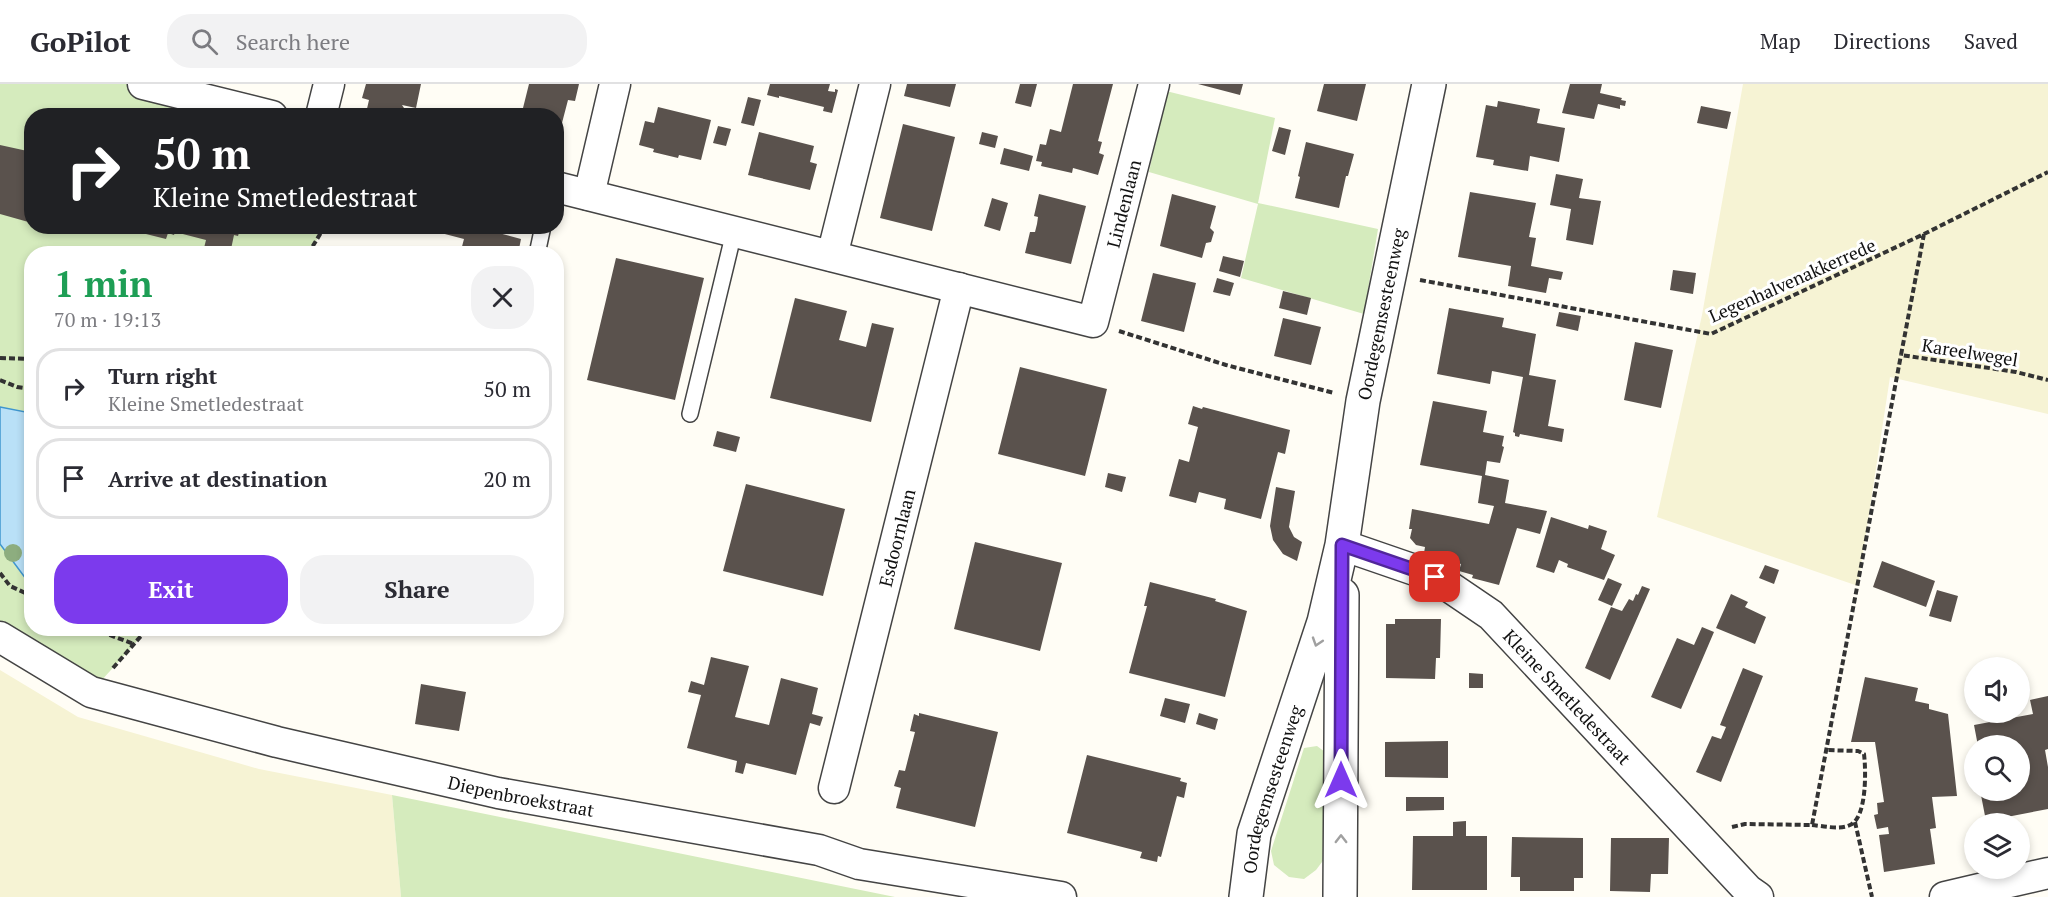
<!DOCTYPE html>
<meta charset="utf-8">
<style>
:root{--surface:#fff;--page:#f2f2f3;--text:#2b2b33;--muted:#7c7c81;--line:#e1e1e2;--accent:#7c3aed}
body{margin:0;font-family:"PT Serif",serif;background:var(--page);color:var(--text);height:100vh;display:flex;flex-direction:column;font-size:22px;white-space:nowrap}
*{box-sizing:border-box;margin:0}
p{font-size:20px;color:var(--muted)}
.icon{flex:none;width:33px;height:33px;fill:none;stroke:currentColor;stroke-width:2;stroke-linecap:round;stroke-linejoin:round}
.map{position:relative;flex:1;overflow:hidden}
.drawer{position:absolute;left:24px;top:162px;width:540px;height:390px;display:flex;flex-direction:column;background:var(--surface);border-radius:24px;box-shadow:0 3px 9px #0003}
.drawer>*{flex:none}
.top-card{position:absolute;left:24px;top:24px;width:540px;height:126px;border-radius:24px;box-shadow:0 3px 9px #0003;background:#202124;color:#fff;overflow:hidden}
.tools{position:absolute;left:1964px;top:573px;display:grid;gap:12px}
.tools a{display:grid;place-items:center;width:66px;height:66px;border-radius:50%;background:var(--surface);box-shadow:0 3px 9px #0003;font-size:30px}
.pin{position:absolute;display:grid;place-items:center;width:51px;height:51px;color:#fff;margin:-26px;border-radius:12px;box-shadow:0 3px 9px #0006}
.me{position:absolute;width:66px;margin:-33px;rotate:0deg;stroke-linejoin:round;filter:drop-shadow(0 0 4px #0008)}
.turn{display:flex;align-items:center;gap:21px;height:126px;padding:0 30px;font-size:27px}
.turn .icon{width:78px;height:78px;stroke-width:2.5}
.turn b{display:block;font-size:42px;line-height:51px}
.round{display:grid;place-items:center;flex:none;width:63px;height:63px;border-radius:24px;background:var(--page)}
.overview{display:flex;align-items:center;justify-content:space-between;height:102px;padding:0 30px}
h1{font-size:36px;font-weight:600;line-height:45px;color:#1e9e55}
.primary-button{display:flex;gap:12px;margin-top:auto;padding:12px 30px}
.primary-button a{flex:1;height:69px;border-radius:24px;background:var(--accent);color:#fff;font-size:24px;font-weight:600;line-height:69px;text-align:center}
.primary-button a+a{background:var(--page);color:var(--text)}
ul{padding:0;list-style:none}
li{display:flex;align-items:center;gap:18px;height:81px;margin:0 12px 9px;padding:0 18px;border:3px solid var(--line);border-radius:24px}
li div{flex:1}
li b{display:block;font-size:22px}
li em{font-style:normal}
header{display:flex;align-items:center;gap:36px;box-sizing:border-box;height:84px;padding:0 30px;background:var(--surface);border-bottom:2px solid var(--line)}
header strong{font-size:28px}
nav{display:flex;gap:33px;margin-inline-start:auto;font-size:21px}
.search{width:420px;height:54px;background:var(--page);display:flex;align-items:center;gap:15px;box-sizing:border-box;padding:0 21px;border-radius:24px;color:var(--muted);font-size:22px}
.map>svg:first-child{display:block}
.farmland{fill:#f6f3d4}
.green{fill:#d5ebbd}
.water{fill:#b9e0f7;stroke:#3f96cf;stroke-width:1.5}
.building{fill:#5a524d}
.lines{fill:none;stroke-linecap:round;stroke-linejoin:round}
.service-casing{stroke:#444;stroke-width:18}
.minor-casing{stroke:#444;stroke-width:33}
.tertiary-casing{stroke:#444;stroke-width:36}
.path{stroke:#333;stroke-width:4;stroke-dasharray:6 3;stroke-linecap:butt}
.service{stroke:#fff;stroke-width:15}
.minor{stroke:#fff;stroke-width:30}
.tertiary{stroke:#fff;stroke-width:33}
.tree{fill:#8dad7f}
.oneway{stroke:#a0a0a0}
.route-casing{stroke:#51269a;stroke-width:15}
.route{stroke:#7c3aed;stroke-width:10}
.labels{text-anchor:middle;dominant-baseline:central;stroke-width:6;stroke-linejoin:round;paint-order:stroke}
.street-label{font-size:18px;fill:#111;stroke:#fff}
</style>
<header>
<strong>GoPilot</strong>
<div class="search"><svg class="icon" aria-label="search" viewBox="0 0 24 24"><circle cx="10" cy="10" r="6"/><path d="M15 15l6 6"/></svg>Search here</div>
<nav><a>Map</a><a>Directions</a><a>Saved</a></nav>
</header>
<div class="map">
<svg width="2048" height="813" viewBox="0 0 2048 813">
<rect width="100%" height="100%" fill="#fffdf5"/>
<!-- farmland -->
<path class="farmland" d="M1743,0H2048V330L1890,293L1858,502L1657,433L1702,231Z
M0,586L78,633L259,685L392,711L401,813H0Z"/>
<!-- green -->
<path class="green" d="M0,0H143L272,31L32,32V142L325,143L308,169L32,170V544L148,545L91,608L0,553Z
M1166,7L1275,34L1258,119L1378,145L1364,230L1241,194L1258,120L1149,88Z
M1317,662L1325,668L1328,770L1316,786L1304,795L1289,793L1274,781L1271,767L1304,664Z
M392,711L895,813H401Z"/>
<!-- water -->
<path class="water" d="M0,323L31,329V499L26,495L0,460Z"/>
<!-- building -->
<path class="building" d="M366,0H421L416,24L402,21L404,24L402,32H377L366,29L369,16L362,14Z
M529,0H579L575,17L568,16L557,58L556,32H521Z
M770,0H830L828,7L835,8V5L838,6L832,29L823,27L824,23L779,12V14L767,11Z
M907,0H956L950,23L904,12Z
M1020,0H1037L1031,23L1015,19Z
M1073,0H1113L1098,57L1102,58L1099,69L1104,71L1098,91L1073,84L1072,89L1041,82L1042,78L1036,77L1040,60L1046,61L1050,45L1061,48Z
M1198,0H1243L1240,11Z
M1324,0H1366L1357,37L1317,27Z
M1570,0H1602L1600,9L1622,14L1621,16L1626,17L1625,22L1620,21V25L1598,20L1594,35L1562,29Z
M748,13L761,16L754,42L741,39Z
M1498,17L1540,25L1537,39L1565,44L1559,78L1530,72L1528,87L1493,81L1494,76L1476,73L1486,21L1497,23Z
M1701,22L1731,28L1727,45L1697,39Z
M658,23L711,36L701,76L679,71L678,74L653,68L654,65L639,61L645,37L654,39Z
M903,40L955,53L932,147L880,134Z
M718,42L731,45L726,62L713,59Z
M1279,43L1291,46L1285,71L1272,67Z
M759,48L814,62L810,78L817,80L810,106L748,91Z
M982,48L998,52L995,64L979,60Z
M1306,58L1354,70L1348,92H1346L1339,124L1295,114L1300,93L1298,92Z
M0,61L32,68V139L0,130Z
M1004,64L1033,72L1029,87L1000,80Z
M1556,90L1583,95L1579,114L1601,117L1593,161L1566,156L1571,125L1550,121Z
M1470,108L1536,119L1529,153L1536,154L1531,182L1563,188L1561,196L1549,194L1546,209L1508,202L1511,182L1458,173Z
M1039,110L1086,122L1071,180L1025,169L1030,148H1035L1037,140L1038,133L1034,132Z
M1172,110L1216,122L1210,144L1214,148L1211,158L1206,159L1202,174L1160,162Z
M992,114L1008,119L1000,147L984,142Z
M148,142H241L238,152L234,151L230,170L204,164L206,156L175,148L174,151L168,149L166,155L146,150Z
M443,142H496L495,148L521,155L518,170H460L464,155L441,149Z
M1223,172L1244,177L1240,193L1219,187Z
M616,174L704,194L675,316L587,296Z
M1673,186L1696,189L1693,210L1670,206Z
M1153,189L1196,199L1184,248L1141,237Z
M1217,194L1234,199L1230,212L1213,208Z
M1283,207L1311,214L1307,231L1279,224Z
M795,214L847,227L839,256L866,263L872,239L894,244L871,338L770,314Z
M1449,224L1504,234L1502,243L1536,250L1529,291L1556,296L1548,342L1564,345L1562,358L1520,350L1519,353L1515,352V349L1513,348L1523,293L1492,287L1490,300L1437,290Z
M1559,228L1581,232L1578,247L1556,242Z
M1283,234L1321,243L1311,281L1274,272Z
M1635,258L1673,266L1661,324L1624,316Z
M1020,283L1107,305L1085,392L998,370Z
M1433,317L1487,327L1483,348L1504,352L1502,362L1504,363L1500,379L1487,377L1485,391L1509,396L1505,419L1547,427L1540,450L1517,444L1499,501L1472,494L1473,491L1459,487L1461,480L1424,469L1425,463L1416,461L1410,454L1412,445H1409L1412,425L1489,440L1494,422L1478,419L1482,392L1420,381Z
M1193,322L1202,325L1203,323L1290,346L1285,370L1278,368L1261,435L1224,425L1226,415L1199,408L1196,419L1169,412L1179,375L1189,378L1198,343L1188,340Z
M717,347L740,353L736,368L713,362Z
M1108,389L1126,393L1122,408L1105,403Z
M746,400L845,425L823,512L723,487Z
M1276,403L1295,407L1289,443L1294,453L1302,458L1297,477L1283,470L1273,456L1270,442Z
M1551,433L1588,445L1589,441L1607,447L1601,465L1615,471L1604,496L1567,483L1568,480L1559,476L1554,489L1536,483Z
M975,458L1062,479L1040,567L954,545Z
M1882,477L1935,497L1926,523L1873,503Z
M1765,481L1779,486L1774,500L1759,494Z
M1608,494L1622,500L1612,522L1598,516Z
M1150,498L1216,515L1215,517L1247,527L1225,613L1129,589L1147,522H1144Z
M1642,502L1650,505L1610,596L1585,584L1611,523L1622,527L1629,515L1633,517L1636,510L1638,511Z
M1937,506L1958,512L1951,538L1929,532Z
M1731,510L1748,518L1745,523L1766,533L1755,560L1716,544Z
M1395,535H1441L1440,574H1436L1435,595L1386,594V540H1395Z
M1702,543L1714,548L1681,625L1651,613L1677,554L1694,561Z
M711,573L749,582L735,633L769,641L781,594L818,604L812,630L823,633L820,642L810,639L796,691L746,679L743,690L735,688L737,677L687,664L701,611L688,608L691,597L704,601Z
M1743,584L1763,592L1721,698L1696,688L1712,652L1721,655L1726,643L1720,641Z
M1469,589L1483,590V604H1469Z
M1865,593L1918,604L1915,617L1929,620V625L1948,630L1957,712L1932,713L1936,744L1930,745L1935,780L1884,788L1879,751L1889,750L1888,743L1877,745L1874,731L1878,730L1877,719L1884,718L1875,658H1851Z
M421,600L466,608L459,647L415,640Z
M2048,612V665L2045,666L2048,683V725L1986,737L1980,706H2019V703H2022L2019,687V662H1978L1974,641L2033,630L2030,616Z
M1165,614L1190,620L1185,639L1160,632Z
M919,629L998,648L975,743L896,724L901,704L894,702L899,686L905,687L915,648L910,647L914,630L919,632Z
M1199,629L1218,635L1215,646L1196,640Z
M1448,657V694L1385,693V658Z
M1087,671L1181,694L1180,697L1187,699L1184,714L1177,712L1161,773L1158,772L1157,778L1140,774L1142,768L1067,749Z
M1406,713H1444V726L1406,727Z
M1466,737V752H1487V806H1412L1413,752H1453V738Z
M1512,753L1583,754V794H1574V807H1520V793H1511Z
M1611,754H1669L1668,790H1651L1650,808L1610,807Z"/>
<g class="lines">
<!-- service casing -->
<g class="service-casing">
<path id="service" d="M537,170L543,142
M690,330L734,148"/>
</g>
<!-- minor casing -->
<g class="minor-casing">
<g id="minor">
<path d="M143,0L272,32"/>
<path d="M321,32L329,0"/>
<path id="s1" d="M556,103L1093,238L1154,0"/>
<path d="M589,111L615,0"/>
<path d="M832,172L875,0"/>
<path id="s2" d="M1342,461L1435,493L1491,531L1748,806L1758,813"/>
<path id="s3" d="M0,553L91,608L277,658L498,709L819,766L859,780L1061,813"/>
<path id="s4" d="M834,704L959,204"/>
<path d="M1945,813L2048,789"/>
</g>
</g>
<!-- tertiary casing -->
<g class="tertiary-casing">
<g id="tertiary">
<path id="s5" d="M1246,813L1254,750L1324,538L1342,461L1363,317L1429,0"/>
<path d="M1340,813L1342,511"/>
</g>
</g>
<!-- path -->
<path class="path" d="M1924,150L1901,271L2016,288L2048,296
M308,170L325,142
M1420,196L1711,250L1924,150L2048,88
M1119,247L1226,281L1334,309
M0,274L32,275
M0,296L17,303L32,305
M0,489L10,502L32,512
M96,544L107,550
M109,544L107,550L134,560
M113,584L148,544
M1855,738L1872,813
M1812,741C1823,742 1840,746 1850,741C1867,734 1866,686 1864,670L1858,667L1825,666
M1732,743L1745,740L1812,741L1901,271"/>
<!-- service -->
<use href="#service" class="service"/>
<!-- minor -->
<use href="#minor" class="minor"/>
<!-- tertiary -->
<use href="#tertiary" class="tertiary"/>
</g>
<!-- trees -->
<circle class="tree" cx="13" cy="469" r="9"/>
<!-- one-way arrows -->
<defs><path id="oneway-chevron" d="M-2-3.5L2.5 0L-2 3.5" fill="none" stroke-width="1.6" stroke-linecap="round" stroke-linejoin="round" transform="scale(1.5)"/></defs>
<g class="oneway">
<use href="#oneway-chevron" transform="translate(1317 558) rotate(108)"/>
<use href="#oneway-chevron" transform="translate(1341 755) rotate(-90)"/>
</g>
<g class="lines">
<!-- route casing -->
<g class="route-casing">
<path id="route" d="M1341,696L1342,461L1435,493"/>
</g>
<!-- route -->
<use href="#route" class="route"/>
</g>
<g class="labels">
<!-- street labels -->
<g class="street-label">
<text stroke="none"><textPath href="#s1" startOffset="676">Lindenlaan</textPath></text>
<text transform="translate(1792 196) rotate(-24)">Legenhalvenakkerrede</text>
<text stroke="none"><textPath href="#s5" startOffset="600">Oordegemsesteenweg</textPath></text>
<text transform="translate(1970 268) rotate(9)">Kareelwegel</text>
<text stroke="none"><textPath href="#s4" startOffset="258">Esdoornlaan</textPath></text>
<text stroke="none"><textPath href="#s2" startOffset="278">Kleine Smetledestraat</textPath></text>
<text stroke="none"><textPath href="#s5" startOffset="111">Oordegemsesteenweg</textPath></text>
<text stroke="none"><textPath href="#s3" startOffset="549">Diepenbroekstraat</textPath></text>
</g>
</g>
</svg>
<div class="tools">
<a><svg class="icon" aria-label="sound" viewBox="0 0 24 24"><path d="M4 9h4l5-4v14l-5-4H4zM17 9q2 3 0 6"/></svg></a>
<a><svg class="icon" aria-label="search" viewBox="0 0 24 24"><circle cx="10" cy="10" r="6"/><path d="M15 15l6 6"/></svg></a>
<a><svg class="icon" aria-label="layers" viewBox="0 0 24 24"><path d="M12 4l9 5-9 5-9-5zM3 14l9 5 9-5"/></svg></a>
</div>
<div class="pin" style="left:1435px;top:493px;background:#d93025"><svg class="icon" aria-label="arrive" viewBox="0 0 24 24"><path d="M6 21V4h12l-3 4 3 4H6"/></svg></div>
<svg class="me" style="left:1341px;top:696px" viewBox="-20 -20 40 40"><path d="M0-17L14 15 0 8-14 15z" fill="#7c3aed" stroke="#fff" stroke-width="4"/></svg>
<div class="top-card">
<div class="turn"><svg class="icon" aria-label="right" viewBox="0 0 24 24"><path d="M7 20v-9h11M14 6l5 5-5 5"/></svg><div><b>50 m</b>Kleine Smetledestraat</div></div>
</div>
<section class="drawer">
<div class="overview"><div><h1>1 min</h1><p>70 m · 19:13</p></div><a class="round"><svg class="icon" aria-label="close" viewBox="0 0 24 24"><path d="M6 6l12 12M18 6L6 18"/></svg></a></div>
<ul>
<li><svg class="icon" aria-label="right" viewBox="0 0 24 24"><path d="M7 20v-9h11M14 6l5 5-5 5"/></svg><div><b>Turn right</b><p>Kleine Smetledestraat</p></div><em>50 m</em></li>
<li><svg class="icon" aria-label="arrive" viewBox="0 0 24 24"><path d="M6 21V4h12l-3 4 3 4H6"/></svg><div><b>Arrive at destination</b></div><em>20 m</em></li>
</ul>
<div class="primary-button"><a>Exit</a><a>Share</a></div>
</section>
</div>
